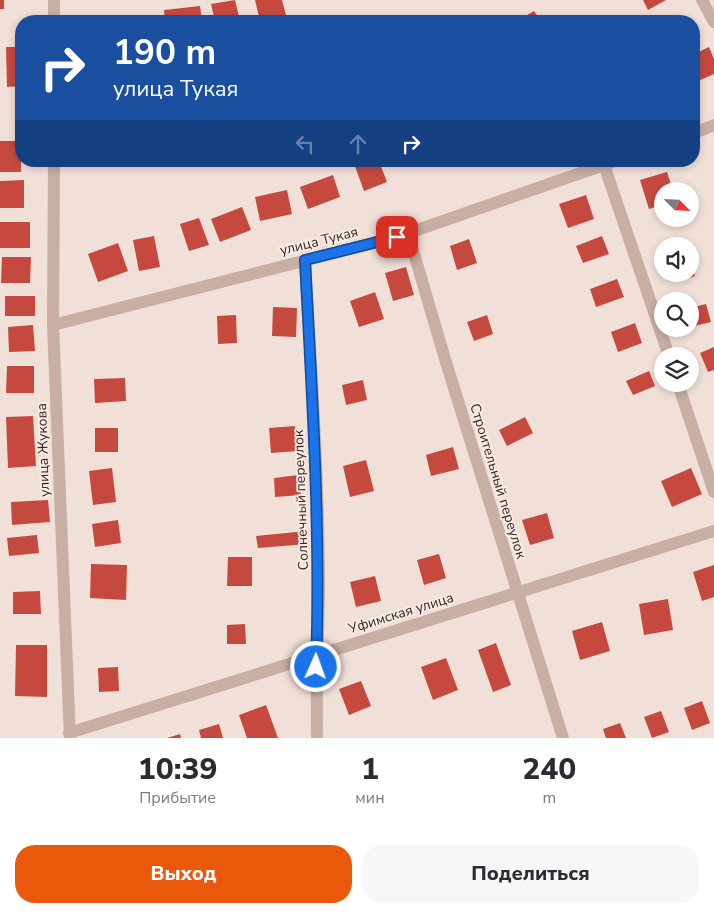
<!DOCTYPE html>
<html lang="ru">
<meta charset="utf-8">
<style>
:root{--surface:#fff;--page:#f7f7f7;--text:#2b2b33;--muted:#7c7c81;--accent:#ea580c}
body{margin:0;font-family:"Nunito Sans",sans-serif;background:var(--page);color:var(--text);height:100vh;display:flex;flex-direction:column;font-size:19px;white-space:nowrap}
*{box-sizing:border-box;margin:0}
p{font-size:16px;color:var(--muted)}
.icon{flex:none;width:28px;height:28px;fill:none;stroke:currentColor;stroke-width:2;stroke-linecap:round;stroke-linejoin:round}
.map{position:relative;height:738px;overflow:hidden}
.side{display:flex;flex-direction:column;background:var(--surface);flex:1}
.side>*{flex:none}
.guide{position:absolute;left:15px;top:15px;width:685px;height:152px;border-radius:20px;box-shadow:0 2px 8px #0003;background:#1a4fa0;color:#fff;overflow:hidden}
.needle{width:32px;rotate:114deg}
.controls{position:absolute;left:654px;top:182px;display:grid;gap:10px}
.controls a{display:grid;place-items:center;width:45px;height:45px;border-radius:50%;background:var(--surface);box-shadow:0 2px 8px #0003;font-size:25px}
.pin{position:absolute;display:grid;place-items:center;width:42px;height:42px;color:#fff;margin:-21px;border-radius:10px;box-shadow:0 2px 8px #0006}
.me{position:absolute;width:55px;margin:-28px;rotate:2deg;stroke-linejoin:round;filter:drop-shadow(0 0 4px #0008)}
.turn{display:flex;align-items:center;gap:18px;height:105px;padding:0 15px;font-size:22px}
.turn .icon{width:65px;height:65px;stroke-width:2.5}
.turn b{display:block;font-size:35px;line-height:42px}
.lanes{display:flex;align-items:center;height:48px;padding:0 15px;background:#0003;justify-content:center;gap:25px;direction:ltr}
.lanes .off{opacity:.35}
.eta{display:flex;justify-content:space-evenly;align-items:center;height:85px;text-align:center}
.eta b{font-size:30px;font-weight:800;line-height:35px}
.primary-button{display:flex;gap:10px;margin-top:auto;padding:10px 15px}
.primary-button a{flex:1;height:58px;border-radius:20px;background:var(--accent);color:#fff;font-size:20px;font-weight:800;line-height:58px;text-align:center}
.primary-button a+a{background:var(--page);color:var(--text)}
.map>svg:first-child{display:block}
.building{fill:#c6493f}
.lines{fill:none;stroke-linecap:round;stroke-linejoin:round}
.street{stroke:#c8aea3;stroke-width:12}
.route-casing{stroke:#114b97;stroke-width:12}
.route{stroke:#1a73e8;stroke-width:9}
.labels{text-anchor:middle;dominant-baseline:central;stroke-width:4;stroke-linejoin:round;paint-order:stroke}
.street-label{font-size:14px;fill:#342725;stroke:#f9ebe3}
</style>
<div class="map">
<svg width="714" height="738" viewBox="0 0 714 738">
<rect width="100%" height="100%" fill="#f1e0d7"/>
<!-- building -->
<path class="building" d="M0,0H4V9H0Z
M235,0L240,21H215L211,4Z
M255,0H282L287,19L260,21Z
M643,0H666L648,10Z
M200,6L202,21H165L164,10Z
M534,11L541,21H517Z
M150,16L151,21H130V17Z
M6,47H21V86L7,87Z
M709,47L714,59V74L698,81L694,72V54Z
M0,141H21V172H0Z
M353,161H379L387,182L364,191Z
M667,172L673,191H662V205L649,209L640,180Z
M333,175L340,197L308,209L300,187Z
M24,180V208H0V181Z
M287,190L292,214L260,221L255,197Z
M586,195L594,219L568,228L559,204Z
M242,207L251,230L220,242L211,219Z
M199,218L209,245L189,251L180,224Z
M0,222H30V248H0Z
M154,236L160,267L139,271L133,240Z
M602,236L609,254L583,263L576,246Z
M469,239L477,263L457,270L450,246Z
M118,243L128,271L98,282L88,254Z
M2,257H31L30,283H1Z
M690,261L695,276L676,282L673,274H690Z
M406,267L414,295L393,301L385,273Z
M617,279L624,297L596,307L590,289Z
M375,292L384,319L359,327L350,301Z
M5,296H35V316H5Z
M706,304L711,322L690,327V308Z
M273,307L297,308L296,337L272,336Z
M236,315L237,343L218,344L217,316Z
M487,315L493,334L474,341L467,322Z
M635,323L642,343L618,352L611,332Z
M33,325L35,351L9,352L8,327Z
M714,347V370L708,372L700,353Z
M7,366H34V393H6Z
M649,371L655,386L633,395L626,381Z
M125,378L126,401L95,403L94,379Z
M363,380L367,400L346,405L342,385Z
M33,416L36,466L8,468L6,417Z
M525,417L533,433L507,446L499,430Z
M295,426L298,451L271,453L269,428Z
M95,428H118V452H95Z
M453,447L459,469L431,476L426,455Z
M366,460L374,491L350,497L343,466Z
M112,468L116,502L93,505L89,471Z
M691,468L702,494L672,507L661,481Z
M299,475L301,495L275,497L274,478Z
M48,500L50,522L12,525L11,502Z
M547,513L554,538L530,545L522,520Z
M118,520L121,543L95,547L92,524Z
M306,531L307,544L258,548L256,536Z
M37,535L39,553L9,556L7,538Z
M439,554L446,578L424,585L417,560Z
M228,557H252V586H227Z
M91,564L127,565L126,600L90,598Z
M714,565V597L702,601L693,572Z
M375,576L381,601L356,607L350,582Z
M40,591L41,614H13V592Z
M668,599L673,630L644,635L639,604Z
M602,622L610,651L580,660L572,631Z
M245,624L246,644H227V625Z
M496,643L511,685L493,692L478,650Z
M16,645H47V697L15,696Z
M446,658L458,690L433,700L421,667Z
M118,667L119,691L99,692L98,668Z
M361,681L371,706L349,715L339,689Z
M702,701L710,723L692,730L684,708Z
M266,705L278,738H247L239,715Z
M661,711L669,732L652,738L644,717Z
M620,723L626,738H606L603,729Z
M219,724L223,738H201L199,730Z
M180,734L181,738H167Z"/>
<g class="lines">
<!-- street -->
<path class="street" d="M702,0L714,22
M54,21V0
M694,133L714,125
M54,161L53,325L70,738
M604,165L669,356
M408,233L445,359L563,738
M305,260C311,370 319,480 319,590C318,640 316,689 317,738
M53,325L397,237L615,161
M678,384L714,492
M69,733L714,531"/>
</g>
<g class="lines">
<!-- route casing -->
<g class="route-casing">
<path id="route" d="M316,667C321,531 312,396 305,260L397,237"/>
</g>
<!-- route -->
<use href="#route" class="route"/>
</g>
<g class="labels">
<!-- street labels -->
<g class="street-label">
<text transform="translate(319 241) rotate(-14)">улица Тукая</text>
<text transform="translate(43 450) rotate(-92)">улица Жукова</text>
<text transform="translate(498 481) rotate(73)">Строительный переулок</text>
<text transform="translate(301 500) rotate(-92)">Солнечный переулок</text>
<text transform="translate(401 613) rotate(-17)">Уфимская улица</text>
</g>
</g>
</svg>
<div class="controls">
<a><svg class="needle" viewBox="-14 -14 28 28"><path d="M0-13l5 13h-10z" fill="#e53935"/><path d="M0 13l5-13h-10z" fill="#7c7c81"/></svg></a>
<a><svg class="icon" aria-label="sound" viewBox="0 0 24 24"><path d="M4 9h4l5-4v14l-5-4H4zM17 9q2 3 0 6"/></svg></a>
<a><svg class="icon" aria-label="search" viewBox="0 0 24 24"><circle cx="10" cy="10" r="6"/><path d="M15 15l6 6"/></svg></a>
<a><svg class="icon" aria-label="layers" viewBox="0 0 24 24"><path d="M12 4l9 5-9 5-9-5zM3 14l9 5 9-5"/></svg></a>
</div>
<div class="pin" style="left:397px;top:237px;background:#d93025"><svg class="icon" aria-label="arrive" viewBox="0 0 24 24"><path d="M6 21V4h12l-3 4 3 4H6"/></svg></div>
<svg class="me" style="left:316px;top:667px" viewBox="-20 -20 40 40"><circle r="17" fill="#1a73e8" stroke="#fff" stroke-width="3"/><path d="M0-11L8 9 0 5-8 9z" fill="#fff"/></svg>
<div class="guide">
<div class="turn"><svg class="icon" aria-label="right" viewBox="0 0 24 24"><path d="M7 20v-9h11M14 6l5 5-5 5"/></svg><div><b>190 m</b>улица Тукая</div></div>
<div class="lanes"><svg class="icon off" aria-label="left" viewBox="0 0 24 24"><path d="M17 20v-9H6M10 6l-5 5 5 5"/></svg><svg class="icon off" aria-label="ahead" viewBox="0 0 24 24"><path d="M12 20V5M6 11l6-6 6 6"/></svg><svg class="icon" aria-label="right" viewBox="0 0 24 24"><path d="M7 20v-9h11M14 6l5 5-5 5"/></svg></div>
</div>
</div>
<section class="side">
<div class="eta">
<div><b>10:39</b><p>Прибытие</p></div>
<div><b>1</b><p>мин</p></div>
<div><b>240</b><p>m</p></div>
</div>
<div class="primary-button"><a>Выход</a><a>Поделиться</a></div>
</section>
